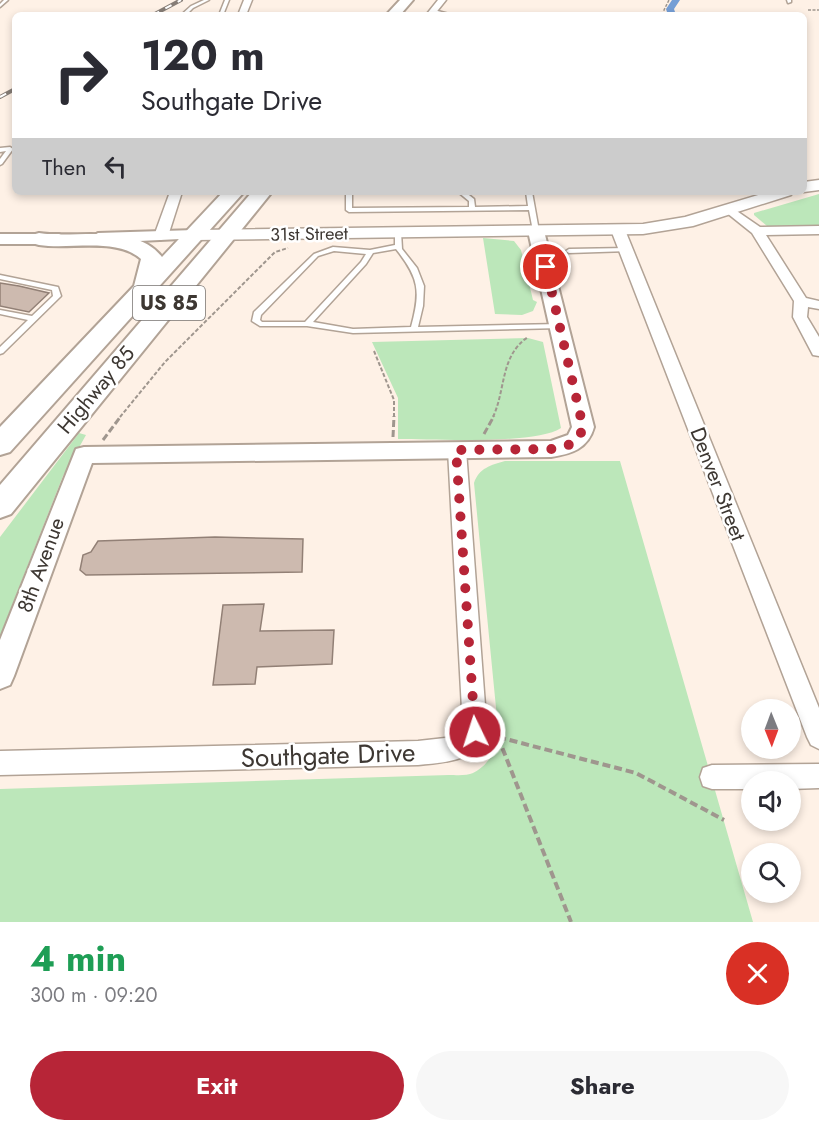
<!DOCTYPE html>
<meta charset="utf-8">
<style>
:root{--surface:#fff;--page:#f7f7f7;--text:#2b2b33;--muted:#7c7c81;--accent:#b72537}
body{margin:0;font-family:Jost,sans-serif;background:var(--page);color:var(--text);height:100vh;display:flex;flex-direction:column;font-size:22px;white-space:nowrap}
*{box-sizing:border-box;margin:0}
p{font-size:20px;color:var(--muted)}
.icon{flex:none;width:33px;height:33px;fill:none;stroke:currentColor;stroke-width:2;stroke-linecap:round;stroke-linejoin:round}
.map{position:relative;height:922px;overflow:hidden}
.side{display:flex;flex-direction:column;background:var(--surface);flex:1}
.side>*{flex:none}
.top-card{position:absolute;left:12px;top:12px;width:795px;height:183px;border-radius:9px;box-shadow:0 3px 9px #0003;background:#fff;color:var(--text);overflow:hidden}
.needle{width:39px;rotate:179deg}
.controls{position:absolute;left:741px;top:699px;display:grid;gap:12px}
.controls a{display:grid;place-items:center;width:60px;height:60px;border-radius:50%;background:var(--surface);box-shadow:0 3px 9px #0003;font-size:30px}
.pin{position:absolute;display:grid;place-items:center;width:51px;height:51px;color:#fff;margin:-26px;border:3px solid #fff;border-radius:50%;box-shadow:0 2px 6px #0007}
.me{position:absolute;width:66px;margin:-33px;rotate:356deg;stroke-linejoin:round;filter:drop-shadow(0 0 4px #0008)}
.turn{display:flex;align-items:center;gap:21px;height:126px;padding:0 30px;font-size:27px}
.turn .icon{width:78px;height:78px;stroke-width:2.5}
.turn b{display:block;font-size:42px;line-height:51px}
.then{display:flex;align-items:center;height:57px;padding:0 30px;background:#0003;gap:12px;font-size:22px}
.round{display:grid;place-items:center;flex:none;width:63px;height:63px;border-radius:32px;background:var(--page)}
.summary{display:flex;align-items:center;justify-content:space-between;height:102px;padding:0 30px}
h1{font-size:36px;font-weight:700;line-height:45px;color:#1e9e55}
.button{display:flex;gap:12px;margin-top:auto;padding:12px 30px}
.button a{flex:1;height:69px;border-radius:36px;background:var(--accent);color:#fff;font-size:24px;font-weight:700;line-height:69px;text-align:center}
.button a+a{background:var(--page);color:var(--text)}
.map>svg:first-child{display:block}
.green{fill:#bce7ba}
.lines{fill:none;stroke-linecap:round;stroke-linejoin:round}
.canal{fill:#759ed5;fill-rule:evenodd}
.building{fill:#cdbaaf;stroke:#928076;stroke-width:1.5}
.service-casing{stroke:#b2a396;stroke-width:3}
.minor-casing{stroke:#b2a396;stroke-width:3}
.tertiary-casing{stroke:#b2a396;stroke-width:4}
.secondary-casing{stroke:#b2a396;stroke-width:3}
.trunk-casing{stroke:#b2a396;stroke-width:4}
.path-far3{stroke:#9f968e;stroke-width:1.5;stroke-dasharray:3 1.5;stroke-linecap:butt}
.path-far2{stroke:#9f968e;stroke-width:2;stroke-dasharray:4 2;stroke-linecap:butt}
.path-far1{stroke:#9f968e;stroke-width:3;stroke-dasharray:7 3;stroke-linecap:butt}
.path{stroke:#9f968e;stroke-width:4;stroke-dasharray:8 4;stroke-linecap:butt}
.service{fill:#fff;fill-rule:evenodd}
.minor{fill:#fff;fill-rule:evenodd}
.tertiary{fill:#fff;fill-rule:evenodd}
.secondary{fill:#fff;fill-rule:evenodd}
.trunk{fill:#fff;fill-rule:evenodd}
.rail-casing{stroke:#867d76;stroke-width:4}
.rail{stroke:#fff;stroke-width:2;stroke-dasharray:7;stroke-linecap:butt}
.route{stroke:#b72537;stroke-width:10;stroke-dasharray:0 18}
.labels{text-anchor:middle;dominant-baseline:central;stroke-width:5;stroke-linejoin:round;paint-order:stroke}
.far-street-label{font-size:18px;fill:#3d3732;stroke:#fff}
.shield{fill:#fff;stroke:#777370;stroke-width:1.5}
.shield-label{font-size:20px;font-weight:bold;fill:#3d3732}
.street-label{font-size:21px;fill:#3d3732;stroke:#fff}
.near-street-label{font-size:26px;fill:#3d3732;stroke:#fff}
</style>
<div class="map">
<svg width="819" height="922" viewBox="0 0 819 922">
<rect width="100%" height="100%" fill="#fef1e6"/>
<!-- green -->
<path class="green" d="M819,194V226H767L754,215V213Z
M483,238L514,241L521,250L533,300L537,302L533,311L522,315L495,314Z
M528,338L543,342L561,428C536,445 432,439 398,439V398L372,342Z
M79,433L86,435L63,476L0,636V537Z
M505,461H620L753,922H0V789L449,775C456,775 467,776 473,773C491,764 498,746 498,728L474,483C479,468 491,465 505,461Z"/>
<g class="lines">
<!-- canal -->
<path class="canal" d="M672,0H680L674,9L676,15H668L666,9Z"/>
</g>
<!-- building -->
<path class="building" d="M0,283L19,286L49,293L29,312L0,306Z
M215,537L303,539L302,572L86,575L80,570L83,555L91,552L98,541Z
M264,604L260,631L334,630L332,664L257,667L255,684L213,685L223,605Z"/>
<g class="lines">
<!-- service casing -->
<g class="service-casing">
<path id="service" d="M4,0H8L0,7V4Z
M204,0H209L193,8L186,15H181L191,6Z
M225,0H229L223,15H219Z
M787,0H791V2L788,3Z
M434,10L449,14V15H443L433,12Z
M10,147L13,149L2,164L0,165V159L6,151L0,152V148Z
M346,192H352V208L469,207V201L458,192H465L474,199L475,207L528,206L526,192H532L539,231L536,233L533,231L529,210L349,212L346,210Z
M398,230L401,232L402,249L417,268L424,286L423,306L418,327L561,324L565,326L561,328L353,333L307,326H260L252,321L254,312L314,254L333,247L370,250L395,245V232ZM396,249C419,278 421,291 411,327L353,329L313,322L366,264L373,253ZM334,251L366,254L361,262L305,322H262L260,320L261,315L318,256Z
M627,248L629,249V251L569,253L566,251L569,249Z
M0,275L58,287L61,296L3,353L0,354V347L28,320L0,314V310L32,316L53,296L52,290L0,279Z"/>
</g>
<!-- minor casing -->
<g class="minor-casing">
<path id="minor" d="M244,0H252L246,15H238Z
M438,0H446L434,15H426Z
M170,192H182L168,236L161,240L154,236Z
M728,205L760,227L819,226V234L766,235L806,298L819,301V309L808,307L807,317L819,337V356L813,355L793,317L794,301L752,233L722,209Z
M618,226L625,230L819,708V749L811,745L807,737L611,230Z
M457,443L463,445L466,450L487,732C474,762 447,762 418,765L0,775V751L418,741L454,737L463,728L448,450L451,445Z
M819,764V788L790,789V782H752V789H712L703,786L700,777L703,768L712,765Z"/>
</g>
<!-- tertiary casing -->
<g class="tertiary-casing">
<path id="tertiary" d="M536,226L544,231L594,427C588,449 571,454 551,457L92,463L14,676L10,685L0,689V640L76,449L84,447L551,441L568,435L572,427L528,231Z
M195,230L201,232L203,235L201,238L98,243L90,238L98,233Z
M0,234H59L67,239L59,244H0Z"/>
</g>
<!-- secondary casing -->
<g class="secondary-casing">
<path id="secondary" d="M819,180V190L804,192V182Z
M768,192H793L791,195L693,226L643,234L195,240L189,239L186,235L189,231L195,230L643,224L685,217Z"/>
</g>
<!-- trunk casing -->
<g class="trunk-casing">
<path id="trunk" d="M400,0H413L400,15H386Z
M223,192H244L10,452L0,455V427L134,286L141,259C116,237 70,250 39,245L32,243L28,239L32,235L39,233C76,239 135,222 162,257Z
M252,192H272L11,514L0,518V485Z"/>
</g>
<!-- path-far3 -->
<path class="path-far3" d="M808,10H819
M666,15L664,10L669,0"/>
<!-- path-far2 -->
<path class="path-far2" d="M374,351L394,400V417
M120,417L165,362L275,252L288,248
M493,417C506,389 500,356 528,337"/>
<!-- path-far1 -->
<path class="path-far1" d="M484,434L494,416
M393,437L394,416
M103,440L121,416"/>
<!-- path -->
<path class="path" d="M498,737L636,773L724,820
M498,737L571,922"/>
<!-- service -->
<use href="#service" class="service"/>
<!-- minor -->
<use href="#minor" class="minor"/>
<!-- tertiary -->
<use href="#tertiary" class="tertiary"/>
<!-- secondary -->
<use href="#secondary" class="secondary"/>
<!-- trunk -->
<use href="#trunk" class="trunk"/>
<!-- rail casing -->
<g class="rail-casing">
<path id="rail" d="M153,15L181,0
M0,97L15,89"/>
</g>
<!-- rail -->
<use href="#rail" class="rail"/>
</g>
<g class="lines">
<!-- route -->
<path class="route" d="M475,732L456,450L551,449L567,446L579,438L583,427L546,267"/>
</g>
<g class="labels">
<!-- far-street labels -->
<g class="far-street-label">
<text transform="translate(309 234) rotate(-1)">31st Street</text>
</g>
<!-- shield labels -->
<rect class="shield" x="133" y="286" width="72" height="34" rx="4.5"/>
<g class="shield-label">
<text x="169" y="303">US 85</text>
</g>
<!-- street labels -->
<g class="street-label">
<text transform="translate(96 390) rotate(-50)">Highway 85</text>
<text transform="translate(718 484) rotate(69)">Denver Street</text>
<text transform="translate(41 565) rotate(-70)">8th Avenue</text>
</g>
<!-- near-street labels -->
<g class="near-street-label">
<text transform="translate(328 755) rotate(-2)">Southgate Drive</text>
</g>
</g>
</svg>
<div class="controls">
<a><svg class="needle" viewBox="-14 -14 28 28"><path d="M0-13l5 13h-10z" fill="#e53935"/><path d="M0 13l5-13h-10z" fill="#7c7c81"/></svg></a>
<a><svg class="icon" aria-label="sound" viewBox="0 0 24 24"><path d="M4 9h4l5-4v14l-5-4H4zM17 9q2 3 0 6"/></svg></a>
<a><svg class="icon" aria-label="search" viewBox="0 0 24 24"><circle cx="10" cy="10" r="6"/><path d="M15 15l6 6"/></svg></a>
</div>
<div class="pin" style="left:546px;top:267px;background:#d93025"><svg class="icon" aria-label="arrive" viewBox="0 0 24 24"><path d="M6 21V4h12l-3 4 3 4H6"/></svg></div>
<svg class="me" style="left:475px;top:732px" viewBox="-20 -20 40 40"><circle r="17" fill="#b72537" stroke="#fff" stroke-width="3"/><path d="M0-11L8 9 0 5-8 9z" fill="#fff"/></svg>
<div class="top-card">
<div class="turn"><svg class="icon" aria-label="right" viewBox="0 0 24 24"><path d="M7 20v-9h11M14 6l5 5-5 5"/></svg><div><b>120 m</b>Southgate Drive</div></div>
<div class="then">Then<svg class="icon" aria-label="left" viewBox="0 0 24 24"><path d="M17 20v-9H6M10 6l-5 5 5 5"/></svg></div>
</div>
</div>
<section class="side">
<div class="summary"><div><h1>4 min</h1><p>300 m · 09:20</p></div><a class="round" style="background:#d93025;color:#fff"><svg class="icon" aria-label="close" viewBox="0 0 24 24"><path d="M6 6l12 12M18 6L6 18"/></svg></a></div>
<div class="button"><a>Exit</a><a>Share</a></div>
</section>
